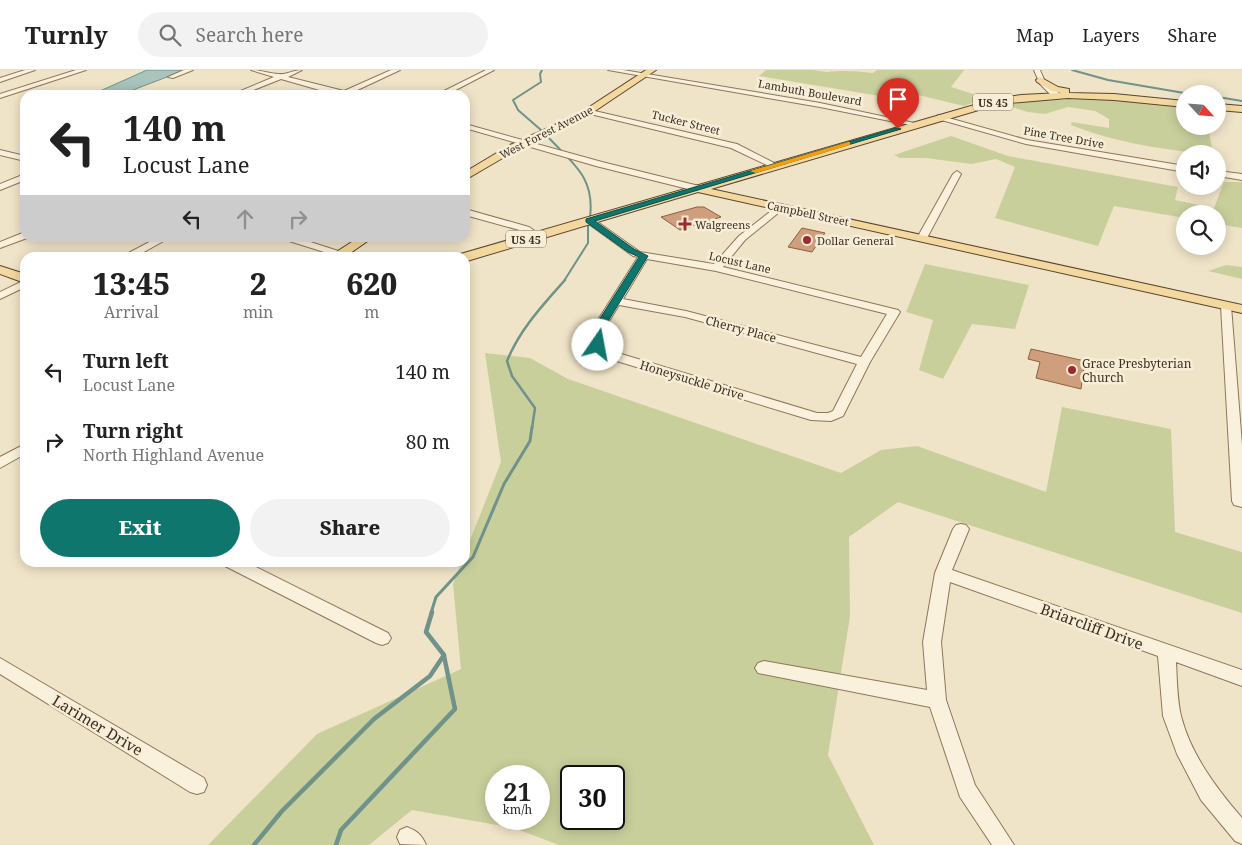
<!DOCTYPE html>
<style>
:root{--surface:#fff;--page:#f2f2f2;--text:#222;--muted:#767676;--line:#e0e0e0;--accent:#0f766e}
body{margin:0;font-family:"Noto Serif",serif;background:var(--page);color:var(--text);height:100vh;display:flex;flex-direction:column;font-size:19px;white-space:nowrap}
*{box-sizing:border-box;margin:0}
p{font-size:16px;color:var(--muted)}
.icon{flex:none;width:28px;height:28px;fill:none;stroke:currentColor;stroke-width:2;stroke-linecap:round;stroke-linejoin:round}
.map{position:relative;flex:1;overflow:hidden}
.panel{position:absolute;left:20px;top:182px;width:450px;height:315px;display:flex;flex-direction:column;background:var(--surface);border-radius:15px;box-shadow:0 2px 12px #0003}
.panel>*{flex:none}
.guide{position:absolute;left:20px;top:20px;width:450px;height:152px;border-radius:15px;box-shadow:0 2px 12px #0003;background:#fff;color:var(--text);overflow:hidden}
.needle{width:32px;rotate:116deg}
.fabs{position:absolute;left:1176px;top:15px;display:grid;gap:10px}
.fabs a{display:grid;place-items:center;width:50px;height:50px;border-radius:50%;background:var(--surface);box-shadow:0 2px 12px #0003;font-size:25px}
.speed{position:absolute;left:485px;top:695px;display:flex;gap:10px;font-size:25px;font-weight:700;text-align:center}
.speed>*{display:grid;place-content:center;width:65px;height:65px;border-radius:50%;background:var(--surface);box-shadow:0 2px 12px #0003;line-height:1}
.speed small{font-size:12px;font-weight:400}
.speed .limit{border:2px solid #111;border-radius:8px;background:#fff;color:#111}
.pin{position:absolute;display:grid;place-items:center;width:42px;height:42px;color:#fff;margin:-51px -21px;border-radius:50% 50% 50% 0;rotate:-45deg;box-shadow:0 0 5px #0007}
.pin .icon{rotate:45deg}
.me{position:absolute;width:55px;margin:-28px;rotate:12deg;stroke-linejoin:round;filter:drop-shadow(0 0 4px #0008)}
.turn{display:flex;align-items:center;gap:18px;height:105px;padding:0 20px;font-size:22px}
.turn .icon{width:65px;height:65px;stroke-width:2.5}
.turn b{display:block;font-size:35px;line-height:42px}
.lanes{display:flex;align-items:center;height:48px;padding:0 20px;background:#0003;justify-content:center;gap:25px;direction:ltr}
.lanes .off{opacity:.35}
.eta{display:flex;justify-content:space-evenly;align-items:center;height:85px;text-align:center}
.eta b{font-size:30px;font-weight:800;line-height:35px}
.primary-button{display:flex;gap:10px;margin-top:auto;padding:10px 20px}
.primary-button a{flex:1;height:58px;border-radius:30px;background:var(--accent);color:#fff;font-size:20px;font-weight:800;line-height:58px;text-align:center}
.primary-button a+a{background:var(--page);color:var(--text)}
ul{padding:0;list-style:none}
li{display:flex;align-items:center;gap:15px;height:70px;padding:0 20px}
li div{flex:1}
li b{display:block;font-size:19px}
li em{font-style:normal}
header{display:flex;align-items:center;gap:30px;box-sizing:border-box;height:70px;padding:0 25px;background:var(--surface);border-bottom:1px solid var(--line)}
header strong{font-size:24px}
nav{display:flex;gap:28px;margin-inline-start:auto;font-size:18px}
.search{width:350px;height:45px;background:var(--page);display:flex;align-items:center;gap:12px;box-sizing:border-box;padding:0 18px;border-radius:28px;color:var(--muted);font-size:19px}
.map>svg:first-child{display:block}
.green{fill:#c9cf9b;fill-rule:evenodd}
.water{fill:#a9c4bc;stroke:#6f938a}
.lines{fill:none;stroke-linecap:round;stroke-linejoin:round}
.stream-far3{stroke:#6f938a;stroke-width:2}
.stream-far2{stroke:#6f938a;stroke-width:2.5}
.stream-far1{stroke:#6f938a;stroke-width:3}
.stream{stroke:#6f938a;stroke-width:4.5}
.building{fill:#cf9f7d;stroke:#8d5f41}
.minor-casing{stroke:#8d765c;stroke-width:2}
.major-casing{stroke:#5b4430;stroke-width:2}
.minor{fill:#faf1dc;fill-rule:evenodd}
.major{fill:#f3d9a0;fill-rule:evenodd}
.route{fill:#0f766e;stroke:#0a4d48}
.slow{fill:#f59e0b}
.poi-dot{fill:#9e2a2b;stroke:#f7eed8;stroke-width:2}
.labels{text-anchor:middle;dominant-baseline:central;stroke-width:5;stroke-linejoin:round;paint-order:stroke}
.far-street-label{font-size:11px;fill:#3d2e20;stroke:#f7eed8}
.shield{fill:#f7eed8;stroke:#756857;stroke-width:1}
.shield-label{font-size:11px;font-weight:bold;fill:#3d2e20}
.far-poi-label{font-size:11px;fill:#3d2e20;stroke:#f7eed8;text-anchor:start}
.street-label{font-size:12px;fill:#3d2e20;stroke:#f7eed8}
.poi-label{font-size:12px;fill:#3d2e20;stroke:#f7eed8;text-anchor:start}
.near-street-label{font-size:15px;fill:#3d2e20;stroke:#f7eed8}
</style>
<header>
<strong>Turnly</strong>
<div class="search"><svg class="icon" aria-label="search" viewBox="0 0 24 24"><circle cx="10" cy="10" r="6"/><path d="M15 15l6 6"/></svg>Search here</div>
<nav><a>Map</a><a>Layers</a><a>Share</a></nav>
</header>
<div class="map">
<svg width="1242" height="775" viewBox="0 0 1242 775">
<rect width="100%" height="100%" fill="#f0e4c8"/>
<!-- green -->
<path class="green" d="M766,0H812L827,2C838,0 861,1 873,3L877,0H964L951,17L986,28L964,36L914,24L892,28L759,6Z
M1081,29L1130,31L1185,37V56H1208L1213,84C1167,81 1113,72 1071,55L1072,52L1109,58V49L1095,41L1068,37L1045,44L1028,42L1005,35L1041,30Z
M951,66L1008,86L1178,117L1175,130L1214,138L1224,112H1242V158L1218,154V144H1185V148L1114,136L1098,176L995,148L1015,97L996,89L971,94L926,88H900L894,85Z
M925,194L1029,215L1015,259L972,254L943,309L919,300L933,250L906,242Z
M1226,195L1242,197V209L1208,201Z
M485,283L530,288L568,309L841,403L881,380L917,376L1046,422L1062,337L1171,359L1175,462L1242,482V543L898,432L849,467L850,546L828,685L874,775H559L514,758L412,740L369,775H208L317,664L461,599L453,514L461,493L465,492V483L501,392ZM496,706H539V749H496ZM571,706H614V749H571Z"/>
<!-- water -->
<path class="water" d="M147,0H185L120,25H91Z"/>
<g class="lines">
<!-- stream-far3 -->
<path class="stream-far3" d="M1072,0L1108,10L1190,24
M1218,27L1242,31
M541,60L518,40L513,30L541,12L540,4L542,0
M548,67C573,94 595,107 590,147
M564,211L588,173V155"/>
<!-- stream-far2 -->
<path class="stream-far2" d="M532,358L535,338L512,306L507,291C520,259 543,235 565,210"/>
<!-- stream-far1 -->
<path class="stream-far1" d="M431,543L436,527L473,487L504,414L530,371L532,357"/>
<!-- stream -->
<path class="stream" d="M254,775L282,741L374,649L430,606L444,585L426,562L432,542
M336,775L341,760L455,639L444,586"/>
</g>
<!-- building -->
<path class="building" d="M697,137H704L721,147L680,160L661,147Z
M802,158L825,163L812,182L788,177Z
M1031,279L1085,291L1081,319L1036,308L1040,292L1028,289Z"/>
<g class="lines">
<!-- minor casing -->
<g class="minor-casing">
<path id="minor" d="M25,0H35L0,12V8Z
M76,0H86L0,28V24Z
M184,0H193L173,8L168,7Z
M251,0C261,0 269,4 279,4C286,5 294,0 302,0L288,7L344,21L391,0H400L351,23L354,25H337L281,9L241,25H231L274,7Z
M486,0H494L446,25H436Z
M608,0H623L820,33L919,54L915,56L820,37Z
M1034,0H1040L1045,12L1059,23V27H1053L1040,14Z
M586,39L737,74L778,95L771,97L731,78L586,43Z
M938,45L1027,70L1185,96V102L1026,74L938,49Z
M465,54L602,92L699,116L700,118L696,121L596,96L465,58Z
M0,80L25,86V91L0,85Z
M957,101L961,104L927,168L922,171L919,170L917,168L953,104Z
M1218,101L1242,104V110L1218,106Z
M25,104V110L0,120V114Z
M780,134L783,135V139L745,170L723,197L898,240L900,242L870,292L843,346L831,351L811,350L610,289C598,282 589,275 591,261L638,187L633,186L586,152V148H592L640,182L714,194L739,166ZM647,189L716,201L887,244L861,287L686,241L623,229ZM619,235L685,247L857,294L833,341L828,343H817L618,283L604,274L603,261Z
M465,139L529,157L542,166L537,169L523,161L465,145Z
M25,162V168H27L0,178V172Z
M157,168H169L133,188H119Z
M284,168H298L360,188H343L286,170Z
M25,210V217L0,229V222Z
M1226,233L1231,236L1242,375V437L1234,435L1232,431L1221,236Z
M25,374V384L0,398V387Z
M961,454L966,455L969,459L952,500L1242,600V616L1176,592C1177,609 1177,629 1181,646C1191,685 1217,719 1242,748V774L1235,771L1201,730L1177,684L1163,646L1158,586L950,512L941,572L946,630L975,715L1014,775H992L960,727L930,637L758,603L755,598L758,593L764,591L927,620L923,572L935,503L953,459L956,455Z
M223,492H246L388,563L391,568L388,573L382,575L376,573L225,496Z
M0,588L204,708L207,715L204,722L197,724L190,722L0,604Z
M407,757C417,761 422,765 426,775L400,774L397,767L400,760Z"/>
</g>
<!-- major casing -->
<g class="major-casing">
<path id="major" d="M646,0H656L583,49L518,79L465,110V102L510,75L577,45Z
M1040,7L1058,17L1069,19V23L1114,24L1185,31V37L1114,30L1068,28L999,34L711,119L1242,235V243L698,122L467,191H465V188H456L457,185L995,29L1021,25L1061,23L1052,21L1037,12L1036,10Z
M1218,34L1242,36V42L1218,40Z
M358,168H372L343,188H327Z
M0,196L25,204V213L0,204Z"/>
</g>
<!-- minor -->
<use href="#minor" class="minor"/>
<!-- major -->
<use href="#major" class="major"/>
</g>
<!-- route -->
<path class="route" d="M896,58L901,59L595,151L634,179L648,186L602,261L600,267L603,275L598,278L595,277L591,267L592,261L639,187L628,182L586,152V149Z"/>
<!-- slow -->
<path class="slow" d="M848,72H850V75L756,103L750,101Z"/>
<!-- markers -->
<g class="poi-dot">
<path d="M682.5 146.5h5v5h5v5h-5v5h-5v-5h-5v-5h5z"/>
<circle cx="807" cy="170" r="5"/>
<circle cx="1072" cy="300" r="5"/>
</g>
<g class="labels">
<!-- far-street labels -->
<g class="far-street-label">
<text transform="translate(810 22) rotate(10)">Lambuth Boulevard</text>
<text transform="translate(686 52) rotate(14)">Tucker Street</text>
<text transform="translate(546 62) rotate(-27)">West Forest Avenue</text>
<text transform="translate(1064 67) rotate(10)">Pine Tree Drive</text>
<text transform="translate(808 143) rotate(12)">Campbell Street</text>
<text transform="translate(740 192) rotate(13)">Locust Lane</text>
</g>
<!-- shield labels -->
<g class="shield">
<rect x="973" y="23.5" width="40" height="17" rx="4"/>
<rect x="506" y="160.5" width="40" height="17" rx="4"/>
</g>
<g class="shield-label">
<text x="993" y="32">US 45</text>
<text x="526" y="169">US 45</text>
</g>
<!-- far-poi labels -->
<g class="far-poi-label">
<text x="695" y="154">Walgreens</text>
<text x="817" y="170">Dollar General</text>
</g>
<!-- street labels -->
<g class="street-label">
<text transform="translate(741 259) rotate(15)">Cherry Place</text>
<text transform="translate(692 310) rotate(17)">Honeysuckle Drive</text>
</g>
<!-- poi labels -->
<g class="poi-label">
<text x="1082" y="293">Grace Presbyterian<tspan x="1082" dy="14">Church</tspan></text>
</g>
<!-- near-street labels -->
<g class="near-street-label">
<text transform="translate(1092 556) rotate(20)">Briarcliff Drive</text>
<text transform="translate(98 655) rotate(31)">Larimer Drive</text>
</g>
</g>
</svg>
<div class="fabs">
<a><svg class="needle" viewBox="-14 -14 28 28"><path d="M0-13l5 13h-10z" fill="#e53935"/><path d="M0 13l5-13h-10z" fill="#767676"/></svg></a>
<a><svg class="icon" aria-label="sound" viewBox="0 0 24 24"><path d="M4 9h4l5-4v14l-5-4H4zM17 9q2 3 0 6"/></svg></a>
<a><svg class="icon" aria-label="search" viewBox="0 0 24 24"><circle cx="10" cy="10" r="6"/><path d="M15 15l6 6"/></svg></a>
</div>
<div class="speed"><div>21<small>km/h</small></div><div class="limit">30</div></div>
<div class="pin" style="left:898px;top:59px;background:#d93025"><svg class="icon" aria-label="arrive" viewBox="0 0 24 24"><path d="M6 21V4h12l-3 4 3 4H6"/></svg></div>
<svg class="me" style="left:598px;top:275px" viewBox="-20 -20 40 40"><circle r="19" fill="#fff"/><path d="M0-13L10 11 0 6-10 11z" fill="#0f766e"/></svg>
<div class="guide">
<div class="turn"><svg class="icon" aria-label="left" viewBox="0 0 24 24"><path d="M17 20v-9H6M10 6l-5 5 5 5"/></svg><div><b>140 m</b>Locust Lane</div></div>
<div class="lanes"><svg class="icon" aria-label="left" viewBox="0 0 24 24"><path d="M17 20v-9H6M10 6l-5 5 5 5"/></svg><svg class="icon off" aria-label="ahead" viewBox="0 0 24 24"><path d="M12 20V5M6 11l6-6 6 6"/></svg><svg class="icon off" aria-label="right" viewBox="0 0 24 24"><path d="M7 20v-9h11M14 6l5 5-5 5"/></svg></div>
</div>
<section class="panel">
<div class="eta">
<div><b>13:45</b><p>Arrival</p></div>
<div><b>2</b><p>min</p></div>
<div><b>620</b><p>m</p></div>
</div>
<ul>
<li><svg class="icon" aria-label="left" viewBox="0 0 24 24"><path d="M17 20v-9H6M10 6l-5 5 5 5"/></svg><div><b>Turn left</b><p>Locust Lane</p></div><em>140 m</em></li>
<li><svg class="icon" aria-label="right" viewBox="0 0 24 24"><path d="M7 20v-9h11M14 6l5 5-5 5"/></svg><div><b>Turn right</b><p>North Highland Avenue</p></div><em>80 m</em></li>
</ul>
<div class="primary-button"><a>Exit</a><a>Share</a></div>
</section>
</div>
